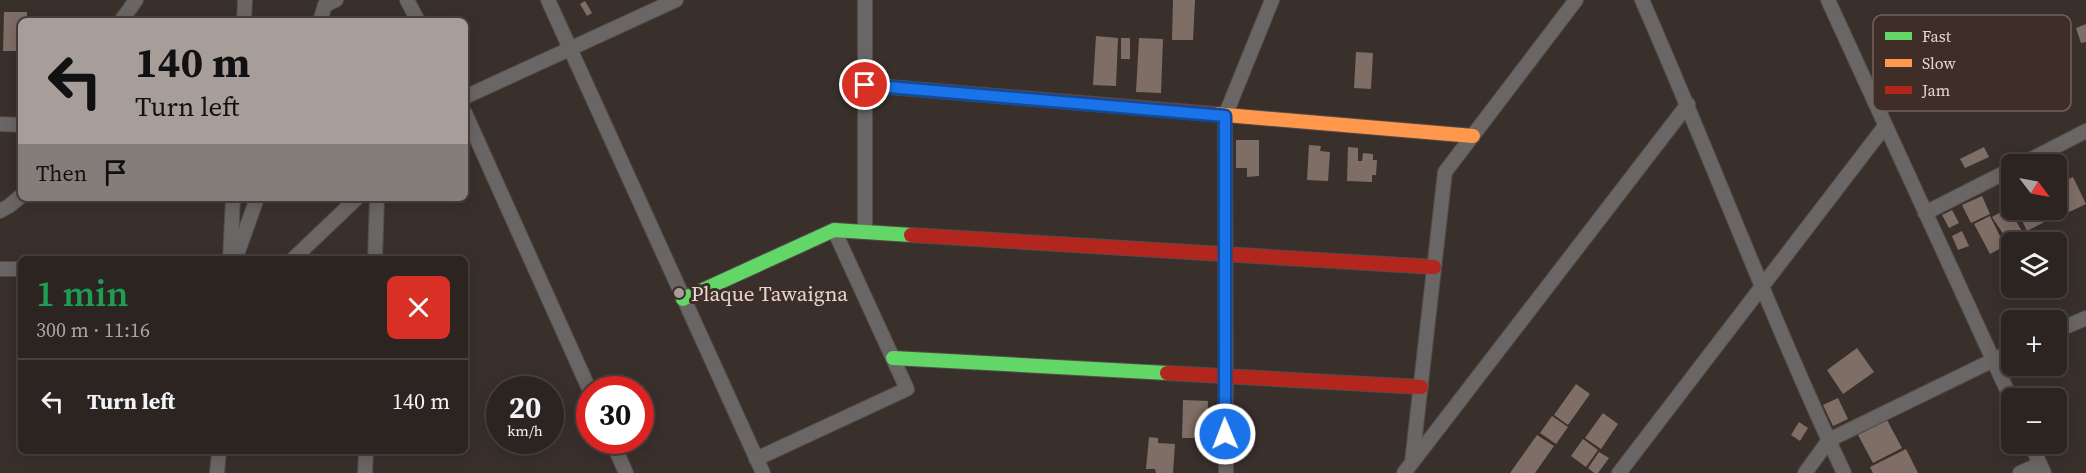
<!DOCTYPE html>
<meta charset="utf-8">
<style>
:root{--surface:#2b2421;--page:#332c2a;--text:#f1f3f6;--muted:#a6a4a5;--line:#47413f}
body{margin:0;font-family:"Source Serif 4",serif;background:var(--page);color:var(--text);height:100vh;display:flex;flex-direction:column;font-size:22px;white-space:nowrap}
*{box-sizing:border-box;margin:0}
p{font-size:20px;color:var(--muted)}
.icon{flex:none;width:33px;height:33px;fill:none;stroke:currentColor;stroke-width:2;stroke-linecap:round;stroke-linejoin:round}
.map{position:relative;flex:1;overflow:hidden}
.sheet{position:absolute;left:18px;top:256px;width:450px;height:198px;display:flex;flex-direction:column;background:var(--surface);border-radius:9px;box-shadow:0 3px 15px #0003,0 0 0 2px var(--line)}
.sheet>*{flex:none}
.guide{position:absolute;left:18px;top:18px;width:450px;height:183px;border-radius:9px;box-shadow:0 3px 15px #0003,0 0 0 2px var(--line);background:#a79d99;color:#111;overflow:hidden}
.needle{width:39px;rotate:122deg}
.tools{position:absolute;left:2001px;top:154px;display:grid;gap:12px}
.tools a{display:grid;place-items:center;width:66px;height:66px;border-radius:9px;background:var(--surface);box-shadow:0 3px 15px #0003,0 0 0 2px var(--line);font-size:30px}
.speed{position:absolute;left:486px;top:376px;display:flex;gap:12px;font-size:30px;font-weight:700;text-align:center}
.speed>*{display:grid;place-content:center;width:78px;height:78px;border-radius:50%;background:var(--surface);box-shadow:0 3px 15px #0003,0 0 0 2px var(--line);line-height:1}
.speed small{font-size:15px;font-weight:400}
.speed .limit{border:9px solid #d22;background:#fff;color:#111}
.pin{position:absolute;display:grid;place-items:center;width:51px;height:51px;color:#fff;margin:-26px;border:3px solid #fff;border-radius:50%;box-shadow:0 2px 6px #0007}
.me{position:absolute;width:66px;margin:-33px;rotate:359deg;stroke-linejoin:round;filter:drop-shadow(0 0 4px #0008)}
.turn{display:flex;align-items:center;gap:21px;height:126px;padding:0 18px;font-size:27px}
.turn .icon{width:78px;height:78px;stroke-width:2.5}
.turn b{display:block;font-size:42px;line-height:51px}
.then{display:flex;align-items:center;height:57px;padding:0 18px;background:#0003;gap:12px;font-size:22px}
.round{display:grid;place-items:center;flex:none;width:63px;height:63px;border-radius:9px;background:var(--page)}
.overview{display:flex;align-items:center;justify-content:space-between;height:102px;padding:0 18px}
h1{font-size:36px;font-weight:600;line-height:45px;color:#1e9e55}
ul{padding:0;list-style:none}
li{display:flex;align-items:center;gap:18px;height:84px;padding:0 18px;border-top:2px solid var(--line)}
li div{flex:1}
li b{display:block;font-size:22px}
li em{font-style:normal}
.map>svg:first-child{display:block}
.building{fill:#7f6e66}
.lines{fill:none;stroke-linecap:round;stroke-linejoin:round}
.street-casing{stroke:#534c48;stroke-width:16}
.fast-casing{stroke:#534c48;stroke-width:16}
.slow-casing{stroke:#534c48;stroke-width:16}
.jam-casing{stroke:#534c48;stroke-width:16}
.street{stroke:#6a6665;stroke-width:14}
.fast{stroke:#63d668;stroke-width:14}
.slow{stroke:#ff974d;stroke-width:14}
.jam{stroke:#b3261e;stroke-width:14}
.route-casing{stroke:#114b97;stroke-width:15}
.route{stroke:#1a73e8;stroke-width:10}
.poi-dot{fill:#a79d99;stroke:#3e2e27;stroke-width:2}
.labels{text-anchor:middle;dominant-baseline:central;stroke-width:6;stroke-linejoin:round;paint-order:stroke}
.poi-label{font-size:21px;fill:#e2d8d4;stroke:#3e2e27;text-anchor:start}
.key{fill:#3e2e27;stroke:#6f615b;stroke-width:1.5}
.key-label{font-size:16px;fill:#e2d8d4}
</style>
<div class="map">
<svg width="2086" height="473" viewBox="0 0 2086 473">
<rect width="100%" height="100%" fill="#39302c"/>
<!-- building -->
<path class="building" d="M1173,0H1195L1193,40H1172Z
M585,1L592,13L587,16L580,4Z
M4,12H27V21H21V51H3Z
M2086,24V42L2081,43L2076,28Z
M1096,36L1118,38L1116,86L1093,85Z
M1121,38H1130V59H1121Z
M1139,38L1163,39L1161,93L1136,92Z
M1356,52L1373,53L1371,89L1354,88Z
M1236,140H1259V176L1247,177V168H1236Z
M1309,145L1321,146L1320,151L1330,152L1328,181L1307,180Z
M1348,147L1358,148V161H1362L1363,153L1373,154V160H1377L1376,175H1372V182L1347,181Z
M1984,147L1989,157L1965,168L1960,159Z
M2073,177L2086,204L2063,215L2056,202V192L2063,188L2060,183Z
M2006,191L2012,202V205L2007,207L2000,194Z
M1982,196L1990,214L1971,223L1962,205Z
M81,198H106L105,203Z
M2008,208L2025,236L2012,243V247L1992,217Z
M1952,210L1959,223L1949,228L1942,215Z
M2017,210H2046L2050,219L2027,231Z
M1990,216L2005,246L1990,254L1974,224Z
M1962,231L1969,246L1958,250L1952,236Z
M1857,348L1874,372L1843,394L1827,370Z
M1576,384L1590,394L1568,425L1554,415Z
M1838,398L1848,419L1833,426L1823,405Z
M1183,400L1208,401L1207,438H1182Z
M1603,413L1618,424L1601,449L1585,438Z
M1552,416L1568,427L1556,444L1540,433Z
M1887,420L1902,448L1873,463L1858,435Z
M1799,422L1808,428L1800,441L1791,435Z
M1537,435L1554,446L1535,473H1510Z
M1149,437L1158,438V443L1175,444L1173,473H1156L1155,469H1146Z
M1583,439L1598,450L1586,467L1571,456Z
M1906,449L1918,473H1873L1870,467Z
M1599,452L1609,458L1598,473H1594L1588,468Z"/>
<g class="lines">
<!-- street casing -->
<g class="street-casing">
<path id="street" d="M407,0L418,21
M548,0L763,473
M1642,0C1711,157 1771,318 1844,473
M1828,0L2012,401
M121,21L136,0
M244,21L245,0
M320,21L325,5L336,0
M465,97L676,0
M465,113L590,391
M0,124L21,125
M2020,165L2086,131
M0,211L9,206L21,196
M1925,213L2012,169
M865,232V0
M230,260L233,198
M235,260L257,198
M292,260L357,198
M375,260L377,198
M0,269H21
M2056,331L2086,318
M612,441L626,473
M2031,444L2044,473
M756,459L907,389L834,230
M1412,462L1445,172L1576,0
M217,473L219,452
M365,473L366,452
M1226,473L1225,116L1272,0
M1404,473L1688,104
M1619,473L1885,126
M1805,473L1829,440L2012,351
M2020,473L2040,464"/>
</g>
<!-- fast casing -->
<g class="fast-casing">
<path id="fast" d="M683,299L834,230L911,235
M893,358L1167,373"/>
</g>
<!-- slow casing -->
<g class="slow-casing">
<path id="slow" d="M1214,114L1473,136"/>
</g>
<!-- jam casing -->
<g class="jam-casing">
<path id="jam" d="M865,85L1214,114
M911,235L1434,267
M1167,373L1421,387"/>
</g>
<!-- street -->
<use href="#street" class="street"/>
<!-- fast -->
<use href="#fast" class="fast"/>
<!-- slow -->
<use href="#slow" class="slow"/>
<!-- jam -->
<use href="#jam" class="jam"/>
</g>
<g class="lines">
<!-- route casing -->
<g class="route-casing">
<path id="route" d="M865,85L1225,116V434"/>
</g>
<!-- route -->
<use href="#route" class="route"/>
</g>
<!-- markers -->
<circle class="poi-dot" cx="679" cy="293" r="6"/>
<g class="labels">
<!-- poi labels -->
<g class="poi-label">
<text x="691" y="293">Plaque Tawaigna</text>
</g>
</g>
<!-- legend -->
<rect x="1873" y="15" width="198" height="96" rx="9" class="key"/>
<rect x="1885" y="32" width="27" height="8" fill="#63d668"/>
<rect x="1885" y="59" width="27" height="8" fill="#ff974d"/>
<rect x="1885" y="86" width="27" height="8" fill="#b3261e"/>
<g class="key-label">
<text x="1922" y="42">Fast</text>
<text x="1922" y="69">Slow</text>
<text x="1922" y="96">Jam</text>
</g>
</svg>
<div class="tools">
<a><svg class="needle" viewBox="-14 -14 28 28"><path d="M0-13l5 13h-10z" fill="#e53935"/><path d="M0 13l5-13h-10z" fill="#a6a4a5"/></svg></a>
<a><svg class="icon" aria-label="layers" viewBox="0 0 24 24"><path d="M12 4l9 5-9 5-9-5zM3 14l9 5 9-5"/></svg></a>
<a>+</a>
<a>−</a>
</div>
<div class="speed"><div>20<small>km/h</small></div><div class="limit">30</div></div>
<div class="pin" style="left:865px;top:85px;background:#d93025"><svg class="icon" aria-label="arrive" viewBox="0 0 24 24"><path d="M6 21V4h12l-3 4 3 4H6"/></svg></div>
<svg class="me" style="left:1225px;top:434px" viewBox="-20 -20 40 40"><circle r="17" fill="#1a73e8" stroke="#fff" stroke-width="3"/><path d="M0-11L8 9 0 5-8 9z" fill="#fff"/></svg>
<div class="guide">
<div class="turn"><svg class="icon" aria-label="left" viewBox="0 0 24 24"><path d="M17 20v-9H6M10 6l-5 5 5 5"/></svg><div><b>140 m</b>Turn left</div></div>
<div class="then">Then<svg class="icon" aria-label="arrive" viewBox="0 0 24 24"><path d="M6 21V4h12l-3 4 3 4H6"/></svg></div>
</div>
<section class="sheet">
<div class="overview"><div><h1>1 min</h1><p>300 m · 11:16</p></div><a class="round" style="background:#d93025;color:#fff"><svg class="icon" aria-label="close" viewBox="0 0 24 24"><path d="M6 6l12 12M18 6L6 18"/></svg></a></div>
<ul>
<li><svg class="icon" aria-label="left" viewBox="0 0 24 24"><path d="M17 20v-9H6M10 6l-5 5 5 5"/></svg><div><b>Turn left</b></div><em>140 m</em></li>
</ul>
</section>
</div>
